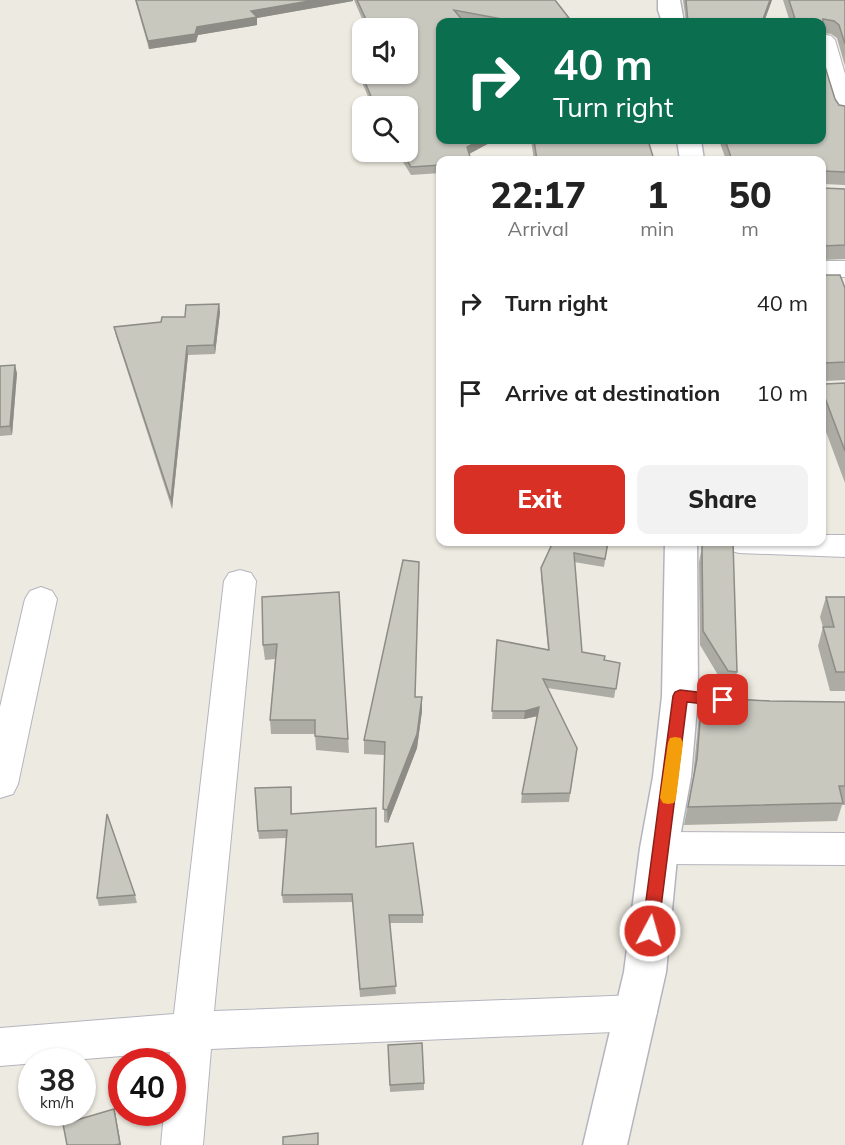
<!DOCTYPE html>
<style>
:root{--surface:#fff;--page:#f2f2f2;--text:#222;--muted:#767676;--accent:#d93025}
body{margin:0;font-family:Mulish,sans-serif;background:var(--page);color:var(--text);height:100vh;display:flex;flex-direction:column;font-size:22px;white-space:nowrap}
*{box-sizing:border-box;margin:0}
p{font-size:20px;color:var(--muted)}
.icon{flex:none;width:33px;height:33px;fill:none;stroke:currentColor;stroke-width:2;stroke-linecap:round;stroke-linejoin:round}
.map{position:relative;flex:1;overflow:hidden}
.panel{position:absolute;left:436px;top:156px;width:390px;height:390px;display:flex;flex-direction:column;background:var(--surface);border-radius:12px;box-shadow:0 2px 4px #0004}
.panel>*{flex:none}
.banner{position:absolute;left:436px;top:18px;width:390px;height:126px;border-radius:12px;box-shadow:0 2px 4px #0004;background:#0b6e4f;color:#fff;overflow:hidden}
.controls{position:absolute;left:352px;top:18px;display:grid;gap:12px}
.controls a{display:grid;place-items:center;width:66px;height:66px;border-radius:12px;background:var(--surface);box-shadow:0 2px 4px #0004;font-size:30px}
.speed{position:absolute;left:18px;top:1048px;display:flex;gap:12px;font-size:30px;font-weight:700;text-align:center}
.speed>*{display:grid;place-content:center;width:78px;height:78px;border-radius:50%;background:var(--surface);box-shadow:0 2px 4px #0004;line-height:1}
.speed small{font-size:15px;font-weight:400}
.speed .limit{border:9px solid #d22;background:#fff;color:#111}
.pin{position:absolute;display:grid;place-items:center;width:51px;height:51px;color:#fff;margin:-26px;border-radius:12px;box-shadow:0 3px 9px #0006}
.me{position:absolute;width:66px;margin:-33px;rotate:6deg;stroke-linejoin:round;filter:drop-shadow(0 0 4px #0008)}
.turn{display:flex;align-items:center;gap:21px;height:126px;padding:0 18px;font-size:27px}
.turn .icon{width:78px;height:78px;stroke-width:2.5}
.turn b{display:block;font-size:42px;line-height:51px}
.eta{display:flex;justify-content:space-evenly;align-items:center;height:102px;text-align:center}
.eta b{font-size:36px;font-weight:800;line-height:42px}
.button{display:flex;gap:12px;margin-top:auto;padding:12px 18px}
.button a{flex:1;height:69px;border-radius:12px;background:var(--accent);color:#fff;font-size:24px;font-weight:800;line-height:69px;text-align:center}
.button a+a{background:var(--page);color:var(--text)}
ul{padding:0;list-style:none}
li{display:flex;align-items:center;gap:18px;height:90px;padding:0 18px}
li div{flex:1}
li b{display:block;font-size:22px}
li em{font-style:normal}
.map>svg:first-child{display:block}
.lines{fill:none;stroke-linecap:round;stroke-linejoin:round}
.minor-casing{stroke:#b4b4bf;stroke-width:2}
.tertiary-casing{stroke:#b4b4bf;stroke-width:3}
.minor{fill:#fff;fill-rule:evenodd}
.tertiary{fill:#fff;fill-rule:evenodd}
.wall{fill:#adaca4}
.shaded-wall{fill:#8d8c86}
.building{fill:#c9c8bf;stroke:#8d8c86;stroke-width:1.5}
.route{fill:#d93025;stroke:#8d1f18;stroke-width:1.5}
.slow{fill:#f59e0b}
</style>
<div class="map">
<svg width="845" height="1145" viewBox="0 0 845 1145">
<rect width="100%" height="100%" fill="#edeae1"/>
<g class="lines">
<!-- minor casing -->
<g class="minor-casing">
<path id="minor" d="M822,34L831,36L835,40L845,74V118L837,116L834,111L822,70Z
M822,261H845V277H822Z
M822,535H845V557L739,553L728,550L724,542H822Z
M240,570L251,573L256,581L214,1011L637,995L651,1000L657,1013L651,1026L637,1031L211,1049L203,1145H161L164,1113H172V1062H169L170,1052L0,1066V1028L174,1014L224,581L229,573Z
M41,587L52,591L57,599L18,784L13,794L0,798V707L25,599L30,591Z
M659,832L845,833V865L659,864L646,859L641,848L646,837Z"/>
</g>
<!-- tertiary casing -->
<g class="tertiary-casing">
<path id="tertiary" d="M658,0H680L684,22H662L658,10Z
M677,140H701L704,160H680Z
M665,542H697L698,696L691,777L678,848L666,972L627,1145H583L624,972L640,848L653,777L662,696Z"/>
</g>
<!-- minor -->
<use href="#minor" class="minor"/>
<!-- tertiary -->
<use href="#tertiary" class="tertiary"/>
</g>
<!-- wall -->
<path class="wall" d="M135,0H353V1L257,18V25L198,35L196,42L149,49Z
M354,0H555L569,18V22H477L462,19L441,140H495L469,154L441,160V173L411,175L397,152H408V106H372L358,73V65L363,74L408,28H366Z
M683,0H772L764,22H686Z
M783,0H845V66L837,38L831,34L823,33L822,57L835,99L839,105L845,106V185L823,184V188L845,189V259L822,260V160H726L719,140H822V22H790Z
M531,140H648L654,160H534Z
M822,275L845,288V380L825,381V384L845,383V483L822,421Z
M219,304L220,312L215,354L188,355L172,509L116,336L114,327L161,322L185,317Z
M0,366L17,373L12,435L0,436Z
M553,542H608L604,567L574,562L582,652L604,660L620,663L614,698L547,688L576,756L569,802L521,803L522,794L537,716L524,719H492L497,640L548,650L541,577V568Z
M610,542H619V544Z
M703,542L737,672L734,686L724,685L700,645L699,562Z
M339,592L349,753L316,750L315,734H271L270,720L275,659L265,660L263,645Z
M826,597H845V691H830L818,646L823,627L820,617Z
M416,697H422V711L417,748L388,823L384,822V755L364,754V740Z
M702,697L770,701L845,702V805H842L837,821L684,825L693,777L699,715Z
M291,787L292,814L376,847L423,915V923H390L396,994L360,997L353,902L283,903L282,895L286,838L259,839L258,831Z
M135,895L137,903L99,906L97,898Z
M388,1045L424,1083V1090L390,1092Z"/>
<!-- shaded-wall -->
<path class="shaded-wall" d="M315,0H353V1L257,18V25L198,35L196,42L149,49L148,41L251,11Z
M770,0H772L764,22H762Z
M569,18V22H540Z
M480,140H495L467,155V147Z
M219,304L220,312L215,354L214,345Z
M187,346L188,355L172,509L171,500Z
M15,365L17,373L12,435L10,426Z
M422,697V711L417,748L388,823L387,810Z
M539,707L538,716L524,719L525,711Z
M114,1109L116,1117L121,1145H115Z"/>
<!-- building -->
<path class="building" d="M136,0H315L251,11L257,17L197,27L195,34L148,41Z
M357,0H555L569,18L540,22H518L454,10L464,22H441V140H480L467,147L471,160H441V165L411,167L402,152H408V106H375L358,65L363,64V74H408V28H370Z
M686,0H770L762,22H688L687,12Z
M789,0H845V44L839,25L834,21L823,19L822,57L835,99L839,105L845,106V172L823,171V188L845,189V245L823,246L822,242V160H732L725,140H822V22H796Z
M534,140H648L654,160H537Z
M822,275H840L845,288V362L825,363V384L845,383V451L822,390Z
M219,304L214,345L187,346L171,500L114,327L161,322L162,317H185L186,305Z
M15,365L10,426L0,427V366Z
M553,542H608L605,559L574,553L582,652L605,656L604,660L620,663L616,689L543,679L577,748L570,793L522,794L539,707L525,711H492L497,640L549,650L541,568Z
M703,542H733L737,672L728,671L703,631L702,548Z
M403,560L419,562L415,697H422L417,734L387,810L383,809L385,742L364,740Z
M339,592L348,739L315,736V720H270L277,644L263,645L262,597Z
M826,597H845V672H836L823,627H834Z
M702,697L770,701L845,702V786H839L843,803L688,807L697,759Z
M291,787V814L376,808V847L413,843L423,915H389L396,986L360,989L352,894L282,895L287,830L258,831L255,788Z
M107,814L135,895L97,898Z
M422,1043L424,1083L390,1085L388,1045Z
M114,1109L120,1144L115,1145H67L63,1124Z
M318,1133V1145H283V1137Z"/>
<!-- route -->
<path class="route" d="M680,690L723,695L728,696L730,700L728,704L723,706L687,702L658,931L656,936L650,938L644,936L642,931L673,696L675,692Z"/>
<!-- slow -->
<path class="slow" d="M675,737L681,738L683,743L676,798L674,803L668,804L663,803L660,798L668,743L670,738Z"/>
</svg>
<div class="controls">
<a><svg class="icon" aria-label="sound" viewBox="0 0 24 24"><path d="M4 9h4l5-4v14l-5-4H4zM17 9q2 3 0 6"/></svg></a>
<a><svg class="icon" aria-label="search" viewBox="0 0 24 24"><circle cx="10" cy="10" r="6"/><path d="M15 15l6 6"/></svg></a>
</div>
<div class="speed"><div>38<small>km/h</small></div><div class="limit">40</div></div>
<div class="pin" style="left:723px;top:700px;background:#d93025"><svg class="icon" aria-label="arrive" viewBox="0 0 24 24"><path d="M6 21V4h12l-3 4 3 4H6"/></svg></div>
<svg class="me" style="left:650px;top:931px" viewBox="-20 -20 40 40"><circle r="17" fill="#d93025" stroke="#fff" stroke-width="3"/><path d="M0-11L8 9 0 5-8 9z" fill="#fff"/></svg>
<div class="banner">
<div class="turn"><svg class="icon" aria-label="right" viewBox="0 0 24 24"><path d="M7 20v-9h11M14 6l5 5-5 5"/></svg><div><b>40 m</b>Turn right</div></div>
</div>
<section class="panel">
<div class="eta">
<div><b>22:17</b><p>Arrival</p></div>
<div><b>1</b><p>min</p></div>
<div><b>50</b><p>m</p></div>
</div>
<ul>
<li><svg class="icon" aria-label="right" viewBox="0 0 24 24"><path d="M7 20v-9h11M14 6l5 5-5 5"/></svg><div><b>Turn right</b></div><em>40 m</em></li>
<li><svg class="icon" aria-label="arrive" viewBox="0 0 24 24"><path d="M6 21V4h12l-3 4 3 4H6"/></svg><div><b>Arrive at destination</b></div><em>10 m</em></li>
</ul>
<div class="button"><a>Exit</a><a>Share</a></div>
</section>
</div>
